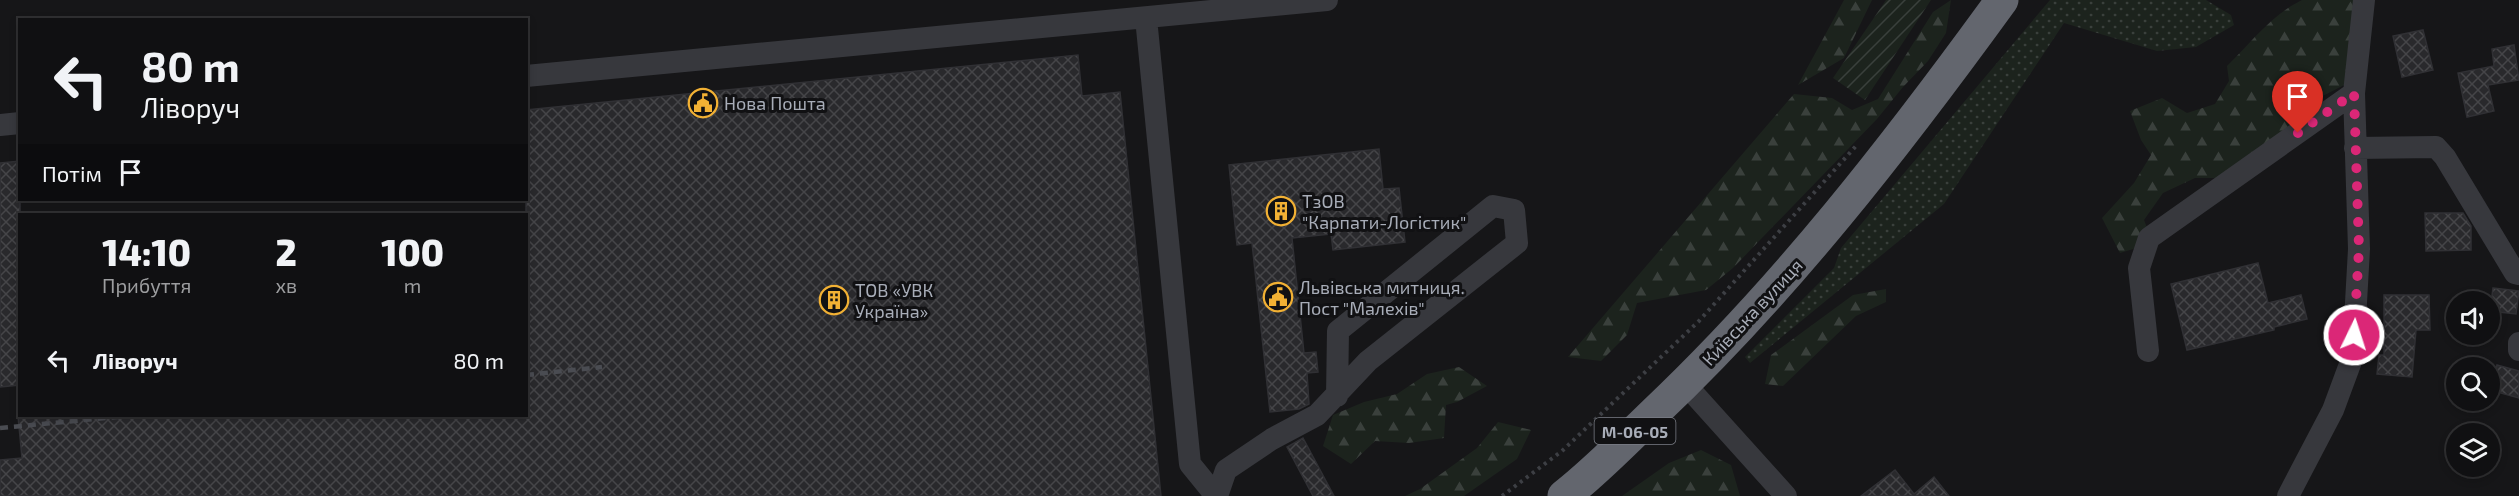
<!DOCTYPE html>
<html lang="uk">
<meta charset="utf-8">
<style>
:root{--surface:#101012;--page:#19191b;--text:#f1f3f6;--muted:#9c9d9f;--line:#303032}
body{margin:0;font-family:"Exo 2",sans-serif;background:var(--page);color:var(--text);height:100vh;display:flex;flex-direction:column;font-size:22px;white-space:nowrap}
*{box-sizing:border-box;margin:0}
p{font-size:20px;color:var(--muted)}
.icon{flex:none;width:33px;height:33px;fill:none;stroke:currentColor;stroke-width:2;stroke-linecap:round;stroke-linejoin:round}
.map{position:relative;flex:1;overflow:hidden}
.panel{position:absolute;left:18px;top:213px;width:510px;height:204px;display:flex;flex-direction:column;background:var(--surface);border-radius:0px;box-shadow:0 3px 9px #0003,0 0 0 2px var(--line)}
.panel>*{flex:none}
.top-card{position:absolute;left:18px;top:18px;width:510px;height:183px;border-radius:0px;box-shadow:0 3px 9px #0003,0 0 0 2px var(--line);background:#101012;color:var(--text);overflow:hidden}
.controls{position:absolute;left:2446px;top:291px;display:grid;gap:12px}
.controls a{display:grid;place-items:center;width:54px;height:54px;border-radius:50%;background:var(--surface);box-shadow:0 3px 9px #0003,0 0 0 2px var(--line);font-size:30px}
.pin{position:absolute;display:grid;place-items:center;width:51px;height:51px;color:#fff;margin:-62px -26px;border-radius:50% 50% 50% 0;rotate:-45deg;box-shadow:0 0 6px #0007}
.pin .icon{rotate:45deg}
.me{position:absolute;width:66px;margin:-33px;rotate:4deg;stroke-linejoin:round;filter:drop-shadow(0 0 4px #0008)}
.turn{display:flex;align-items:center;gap:21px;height:126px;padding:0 24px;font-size:27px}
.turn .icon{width:78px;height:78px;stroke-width:2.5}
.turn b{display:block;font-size:42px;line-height:51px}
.then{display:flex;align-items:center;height:57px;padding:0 24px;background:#0003;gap:12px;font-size:22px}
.eta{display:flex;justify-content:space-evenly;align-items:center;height:102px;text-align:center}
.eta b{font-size:36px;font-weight:800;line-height:42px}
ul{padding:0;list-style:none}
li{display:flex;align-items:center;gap:18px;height:90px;padding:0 24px}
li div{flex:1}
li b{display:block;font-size:22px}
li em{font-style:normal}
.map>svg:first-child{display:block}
.grass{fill:url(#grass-dots)}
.forest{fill:url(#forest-firs)}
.garden{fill:url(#garden-furrows)}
.building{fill:url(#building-cross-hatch);stroke:#303034;stroke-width:1.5}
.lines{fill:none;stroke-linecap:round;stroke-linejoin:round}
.path{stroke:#3d3f44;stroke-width:4;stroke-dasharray:3 4.5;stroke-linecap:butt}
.minor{stroke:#37383d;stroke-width:22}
.highway{stroke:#63666e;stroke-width:33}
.rail{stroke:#4a4c52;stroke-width:4.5;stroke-dasharray:8 6;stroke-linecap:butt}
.route{stroke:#db2777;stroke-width:10;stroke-dasharray:0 18}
.labels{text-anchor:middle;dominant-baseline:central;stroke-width:6;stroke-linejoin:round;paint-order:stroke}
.shield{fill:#111113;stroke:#7b7e86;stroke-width:1.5}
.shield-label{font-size:16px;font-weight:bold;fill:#a8adb8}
.poi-label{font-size:18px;fill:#a8adb8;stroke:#111113;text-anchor:start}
.street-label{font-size:18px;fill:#a8adb8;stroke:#111113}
</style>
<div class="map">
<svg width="2519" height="496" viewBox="0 0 2519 496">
<defs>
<pattern id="grass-dots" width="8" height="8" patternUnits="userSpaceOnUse" patternTransform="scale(1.5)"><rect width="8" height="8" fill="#1c231d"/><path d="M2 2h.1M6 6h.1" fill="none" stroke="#3a403c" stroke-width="1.8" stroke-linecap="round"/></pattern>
<pattern id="forest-firs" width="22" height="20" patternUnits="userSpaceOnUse" patternTransform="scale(1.5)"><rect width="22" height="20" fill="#1c231d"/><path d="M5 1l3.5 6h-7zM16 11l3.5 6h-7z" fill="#3a403c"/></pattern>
<pattern id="garden-furrows" width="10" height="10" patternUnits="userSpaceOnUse" patternTransform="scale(1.5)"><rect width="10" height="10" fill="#1c231d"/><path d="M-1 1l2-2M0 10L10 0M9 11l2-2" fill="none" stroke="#3a403c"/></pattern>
<pattern id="building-cross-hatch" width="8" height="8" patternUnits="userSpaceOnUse" patternTransform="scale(1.5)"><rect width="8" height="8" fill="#29292c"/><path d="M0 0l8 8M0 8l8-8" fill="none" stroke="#454548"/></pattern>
</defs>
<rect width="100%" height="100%" fill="#161618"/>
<!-- grass -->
<path class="grass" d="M2050,0H2206L2231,15L2234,25L2196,47L2157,51L2064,23L1944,204L1750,363L1745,357L1834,268L1841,248Z"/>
<!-- forest -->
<path class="forest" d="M1844,0H1872L1844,58L1798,85Z
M1951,0L1946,33L1928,61L1903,87L1877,119L1733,268L1706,290L1637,303L1627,335L1601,361L1568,357L1794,94L1832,98L1852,110L1878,99L1933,12Z
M2302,0H2357L2352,81L2305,105L2273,145L2235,178H2195L2163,193L2144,220L2153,243L2120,253L2102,218L2134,183L2151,155L2141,140L2130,111L2162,98L2187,113L2215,104L2229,81L2227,66C2251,43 2271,15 2302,0Z
M1886,289V302L1856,316L1783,386L1765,384L1771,355L1853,295Z
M1459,367L1487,386L1457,402L1446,405L1444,438L1409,443L1375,441L1351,464L1323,446L1333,415L1364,402L1397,394L1427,374Z
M1498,422L1531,430L1517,459L1464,496H1405L1420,489L1477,448Z
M1701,450L1731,465L1740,496H1622L1669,463Z"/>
<!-- garden -->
<path class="garden" d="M1886,0H1931L1865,100L1833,78Z"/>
<!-- building -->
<path class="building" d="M2423,30L2433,70L2402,77L2393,36Z
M2514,45L2519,80L2488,85L2494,111L2467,117L2458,73L2494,66L2492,49Z
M1078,55L1082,96L1120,92L1161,496H0V460L22,458L18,416H526V110Z
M1379,149L1383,189L1399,188L1405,242L1333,250L1331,234L1292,238L1304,353L1316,352L1318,372L1307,373L1309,404L1299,409L1270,412L1252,243L1237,245L1229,165Z
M20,161V385L0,387V163Z
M2425,213H2463L2471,226V250L2426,251Z
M2258,263L2268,303L2301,295L2307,319L2274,327V330L2187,350L2171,284Z
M2493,288L2519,291L2516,314L2490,311Z
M2384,295H2429L2430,330H2416L2412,377L2377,374L2379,355H2384Z
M2497,365L2519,371V398L2490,390Z
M1303,438L1334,496H1313L1287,447Z
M1895,470L1914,494L1934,477L1949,496H1861Z"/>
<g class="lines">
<!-- path -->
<path class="path" d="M1502,496L1562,451L1699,321L1856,146"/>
<!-- minor -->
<path class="minor" d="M1146,18L1190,464L1216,496
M526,76L1327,0
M0,125L20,123
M2355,148L2436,147L2445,157L2515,273L2519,274
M2519,343V350
M2148,351L2139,268L2149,238L2354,93
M1685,384L1786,496
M1217,496L1226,470L1272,439L1317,415L1368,361L1517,243L1514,210L1493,206L1338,331L1337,396
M2288,496L2333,410L2353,356L2359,249L2354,93L2364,0"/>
<!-- highway -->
<path class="highway" d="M1564,496C1596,471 1625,441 1654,413C1785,289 1896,146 2002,0"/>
<!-- rail -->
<path class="rail" d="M526,375L602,367
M0,428L127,416"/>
</g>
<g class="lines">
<!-- route -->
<path class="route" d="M2298,133L2354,93L2359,249L2354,335"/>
</g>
<!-- icons -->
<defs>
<g id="civic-ring" transform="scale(1.5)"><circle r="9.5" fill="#111113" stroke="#f2b134" stroke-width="1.5"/><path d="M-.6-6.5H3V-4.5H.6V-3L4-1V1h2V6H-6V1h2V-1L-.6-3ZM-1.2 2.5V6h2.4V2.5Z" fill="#f2b134"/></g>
<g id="building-ring" transform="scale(1.5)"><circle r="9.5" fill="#111113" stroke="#f2b134" stroke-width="1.5"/><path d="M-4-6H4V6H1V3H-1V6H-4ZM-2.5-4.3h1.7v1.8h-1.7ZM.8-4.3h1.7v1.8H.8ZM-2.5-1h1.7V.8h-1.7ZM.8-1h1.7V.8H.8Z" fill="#f2b134"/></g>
</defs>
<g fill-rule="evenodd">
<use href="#civic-ring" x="703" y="103"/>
<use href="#building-ring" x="1281" y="211"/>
<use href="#civic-ring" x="1278" y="297"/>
<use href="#building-ring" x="834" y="300"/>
</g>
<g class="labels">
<!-- shield labels -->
<rect class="shield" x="1594.5" y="418" width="81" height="26" rx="4.5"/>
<g class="shield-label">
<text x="1635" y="431">М-06-05</text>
</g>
<!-- poi labels -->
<g class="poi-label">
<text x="724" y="103">Нова Пошта</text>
<text x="1302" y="201">ТзОВ<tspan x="1302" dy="21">"Карпати-Логістик"</tspan></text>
<text x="1299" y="287">Львівська митниця.<tspan x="1299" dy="21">Пост "Малехів"</tspan></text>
<text x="855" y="290">ТОВ «УВК<tspan x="855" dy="21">Україна»</tspan></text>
</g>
<!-- street labels -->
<g class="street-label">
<text transform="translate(1752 312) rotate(-47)">Київська вулиця</text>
</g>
</g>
</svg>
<div class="controls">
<a><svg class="icon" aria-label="sound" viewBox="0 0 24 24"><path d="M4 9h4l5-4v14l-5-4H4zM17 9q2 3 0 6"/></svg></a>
<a><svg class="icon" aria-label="search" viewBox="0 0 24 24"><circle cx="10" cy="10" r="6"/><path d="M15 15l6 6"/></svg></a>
<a><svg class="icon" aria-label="layers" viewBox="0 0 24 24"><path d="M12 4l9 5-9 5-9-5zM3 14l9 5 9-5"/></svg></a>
</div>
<div class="pin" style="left:2298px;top:133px;background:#d93025"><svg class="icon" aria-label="arrive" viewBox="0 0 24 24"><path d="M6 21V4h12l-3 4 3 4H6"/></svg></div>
<svg class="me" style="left:2354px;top:335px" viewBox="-20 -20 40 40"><circle r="17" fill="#db2777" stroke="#fff" stroke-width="3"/><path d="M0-11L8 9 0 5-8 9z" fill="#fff"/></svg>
<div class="top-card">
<div class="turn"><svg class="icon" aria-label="left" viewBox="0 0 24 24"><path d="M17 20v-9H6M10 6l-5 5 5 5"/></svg><div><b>80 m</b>Ліворуч</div></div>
<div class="then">Потім<svg class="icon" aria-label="arrive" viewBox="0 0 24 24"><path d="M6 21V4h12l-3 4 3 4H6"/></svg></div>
</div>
<section class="panel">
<div class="eta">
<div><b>14:10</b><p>Прибуття</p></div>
<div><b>2</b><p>хв</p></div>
<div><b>100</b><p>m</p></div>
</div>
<ul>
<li><svg class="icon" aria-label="left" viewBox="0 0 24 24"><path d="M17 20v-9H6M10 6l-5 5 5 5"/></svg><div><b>Ліворуч</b></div><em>80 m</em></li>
</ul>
</section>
</div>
